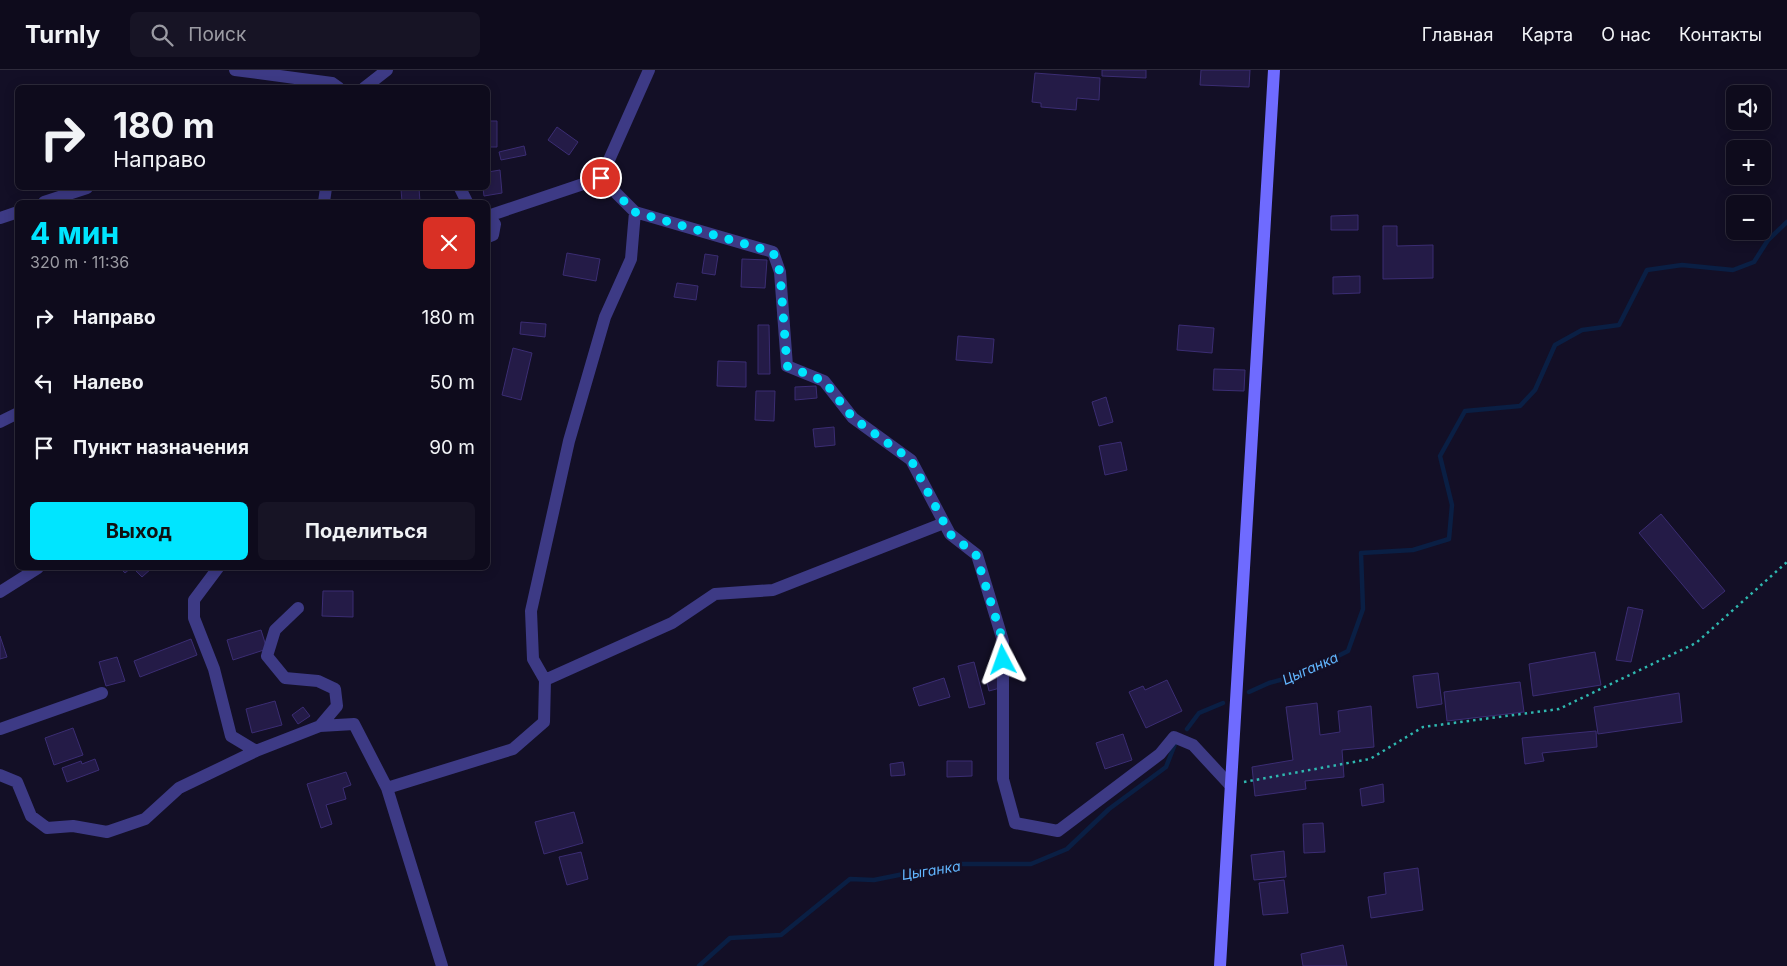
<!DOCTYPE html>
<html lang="ru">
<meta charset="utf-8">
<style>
:root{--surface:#0e0b1c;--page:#171425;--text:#f1f3f6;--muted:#9b9ba3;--line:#2e2b3b;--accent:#00e5ff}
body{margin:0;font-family:Inter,sans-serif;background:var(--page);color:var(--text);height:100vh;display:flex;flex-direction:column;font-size:19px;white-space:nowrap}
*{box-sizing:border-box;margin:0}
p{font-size:16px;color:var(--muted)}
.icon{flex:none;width:28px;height:28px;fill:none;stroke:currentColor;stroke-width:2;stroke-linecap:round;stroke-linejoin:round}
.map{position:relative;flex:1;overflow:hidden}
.sheet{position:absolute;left:15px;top:130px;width:475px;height:370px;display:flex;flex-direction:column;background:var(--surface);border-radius:8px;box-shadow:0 2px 12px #0003,0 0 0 1px var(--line)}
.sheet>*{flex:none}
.top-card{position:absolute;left:15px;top:15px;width:475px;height:105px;border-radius:8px;box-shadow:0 2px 12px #0003,0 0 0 1px var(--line);background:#0e0b1c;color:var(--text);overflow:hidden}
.buttons{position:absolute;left:1726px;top:15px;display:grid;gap:10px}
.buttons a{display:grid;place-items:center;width:45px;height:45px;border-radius:8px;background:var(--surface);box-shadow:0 2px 12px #0003,0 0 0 1px var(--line);font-size:25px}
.pin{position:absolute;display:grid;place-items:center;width:42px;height:42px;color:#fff;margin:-21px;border:2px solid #fff;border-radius:50%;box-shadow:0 1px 5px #0007}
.me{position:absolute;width:55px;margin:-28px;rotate:356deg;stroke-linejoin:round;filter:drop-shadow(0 0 4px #0008)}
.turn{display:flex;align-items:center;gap:18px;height:105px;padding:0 15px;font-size:22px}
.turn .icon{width:65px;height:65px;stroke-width:2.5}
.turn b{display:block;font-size:35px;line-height:42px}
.round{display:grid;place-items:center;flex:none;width:52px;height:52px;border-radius:8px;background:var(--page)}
.head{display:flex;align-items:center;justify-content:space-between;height:85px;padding:0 15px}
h1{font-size:30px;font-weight:700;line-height:38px;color:var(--accent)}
.cta{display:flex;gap:10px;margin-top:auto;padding:10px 15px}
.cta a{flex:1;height:58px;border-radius:8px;background:var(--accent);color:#111;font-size:20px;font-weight:700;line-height:58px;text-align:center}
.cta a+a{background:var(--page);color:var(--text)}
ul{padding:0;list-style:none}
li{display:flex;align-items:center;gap:15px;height:65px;padding:0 15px}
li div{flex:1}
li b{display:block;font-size:19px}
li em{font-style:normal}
header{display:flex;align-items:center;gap:30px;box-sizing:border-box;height:70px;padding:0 25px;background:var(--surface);border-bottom:1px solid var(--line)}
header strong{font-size:24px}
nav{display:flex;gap:28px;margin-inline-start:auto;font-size:18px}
.search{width:350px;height:45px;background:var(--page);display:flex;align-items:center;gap:12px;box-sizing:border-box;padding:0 18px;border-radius:8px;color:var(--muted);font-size:19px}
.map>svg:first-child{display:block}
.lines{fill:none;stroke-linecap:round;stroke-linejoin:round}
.stream{stroke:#0a1f44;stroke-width:4.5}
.building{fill:#241b47;stroke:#3b2d73}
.path{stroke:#2fb8b0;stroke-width:2.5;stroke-dasharray:2.5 4;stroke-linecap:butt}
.street{stroke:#3d3a85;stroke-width:12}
.secondary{stroke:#6f6bff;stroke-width:12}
.route{stroke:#00e5ff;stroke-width:9;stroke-dasharray:0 16.2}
.labels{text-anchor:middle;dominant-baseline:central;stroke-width:5;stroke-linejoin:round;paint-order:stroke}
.water-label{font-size:14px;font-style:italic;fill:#62b6ff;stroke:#130f26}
</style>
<header>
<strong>Turnly</strong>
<div class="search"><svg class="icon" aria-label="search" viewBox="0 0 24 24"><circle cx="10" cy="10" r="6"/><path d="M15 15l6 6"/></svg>Поиск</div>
<nav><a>Главная</a><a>Карта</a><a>О нас</a><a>Контакты</a></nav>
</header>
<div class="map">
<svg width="1787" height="896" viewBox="0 0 1787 896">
<rect width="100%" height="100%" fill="#130f26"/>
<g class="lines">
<!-- stream -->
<path class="stream" d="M1249,622L1269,613L1302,604L1348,581L1363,539L1361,483L1413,480L1449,469L1452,435L1440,386L1465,341L1520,336L1535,320L1555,275L1582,260L1619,255L1647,200L1682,195L1733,200L1754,192L1768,170L1787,152
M1187,659L1199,643L1223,633
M699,896L730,868L781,865L850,809L874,810L953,794H1031L1067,779L1109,739L1166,697L1175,674"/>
</g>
<!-- building -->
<path class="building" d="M1102,0H1146V8L1102,6Z
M1201,0H1250L1249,17L1200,15Z
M1035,3L1100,8L1099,30L1077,28L1076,40L1041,37V33L1032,32Z
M488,51H497V77H488Z
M557,57L578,72L569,85L548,70Z
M524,76L526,85L501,90L499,82Z
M500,100L502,123L484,126L483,118H488V102Z
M419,118L420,132H402L401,119Z
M1358,145V160H1331V146Z
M1383,156H1397V176L1433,175V208L1383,209Z
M567,183L600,189L596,211L563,205Z
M705,184L718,186L715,205L702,203Z
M742,189L767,190L765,218L741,217Z
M1360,206V223L1333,224V207Z
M677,213L698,216L696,230L674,227Z
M521,252L546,254L545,267L520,264Z
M758,255H769L770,304H758Z
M1179,255L1214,258L1212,283L1177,280Z
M958,266L994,269L992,293L956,290Z
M513,278L532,283L521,330L502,325Z
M718,291L746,292V317L717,316Z
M1214,299L1245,300L1244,321L1213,320Z
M816,316L817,328L795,330V317Z
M756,321H775L774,351L755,350Z
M1106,327L1113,352L1099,356L1092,332Z
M834,357L835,375L815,377L813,359Z
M1121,372L1127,400L1105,405L1099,376Z
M1661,444L1725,521L1703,539L1639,463Z
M120,498H131L125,503Z
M133,498H152L142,507Z
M323,521H353V547L322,546Z
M1628,537L1643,540L1631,592L1616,590Z
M261,560L267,579L233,590L227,570Z
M0,566L7,587L0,589Z
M191,569L197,585L140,607L134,591Z
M1595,582L1601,615L1533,626L1529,594Z
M117,587L125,611L106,616L99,592Z
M974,592L985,634L969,638L958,596Z
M1438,603L1442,634L1417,638L1413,606Z
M997,605L1000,618L989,621L986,608Z
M944,608L950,627L919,636L913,618Z
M1167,610L1182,641L1146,658L1129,622L1143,616L1145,620Z
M1520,612L1524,642L1447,651L1444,622Z
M1679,623L1682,652L1598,664L1594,637Z
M275,631L282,655L252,663L246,639Z
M1317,633L1320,665L1340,662L1338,641L1371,636L1374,677L1342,680L1344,707L1305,711L1306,719L1255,726L1252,697L1293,690L1286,637Z
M303,637L310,646L298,654L292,645Z
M73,658L83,685L54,695L45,668Z
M1596,661L1597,677L1542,683L1544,691L1525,694L1522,668Z
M1123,664L1132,690L1105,699L1096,673Z
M95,689L99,700L67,712L62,698L81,691L82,694Z
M947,691H972V706L947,707Z
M903,692L905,705L891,706L890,694Z
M346,702L351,715L343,718L346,729L326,735L332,754L321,758L307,714Z
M1383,714L1384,732L1362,736L1360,719Z
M574,742L583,773L544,784L535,752Z
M1323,753L1325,782L1304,783L1303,754Z
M1284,781L1286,807L1254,810L1251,785Z
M581,782L588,809L567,815L559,787Z
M1418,798L1423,840L1371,848L1368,827L1386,824L1384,803Z
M1284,810L1288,843L1263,845L1259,813Z
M1343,875L1347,896H1303L1301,884Z"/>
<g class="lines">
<!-- path -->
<path class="path" d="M1244,712L1370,689L1423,657L1559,639L1696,573L1787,492"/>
<!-- street -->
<path class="street" d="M235,0L332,13L339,18
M364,18L387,0
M601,108L635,142L773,182L780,202L787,296L824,311L853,348L911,390L950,464L977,485L1003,571V709L1015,753L1058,761L1160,684L1174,667L1193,675L1230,715
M460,118L467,132
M44,132L87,118
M324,132L326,118
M488,146L601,108L649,0
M0,148L18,142
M488,167L493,165L495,154L489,146
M0,352L18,343
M218,498L194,530V548L214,599L231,666L256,681
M0,522L38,498
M298,538L275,560L267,586L285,608L318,611L335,619L337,636L320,656
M545,610L533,589L531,541L569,371L605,247L631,189L635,142
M0,659L102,623
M0,705L17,712L31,746L47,758L73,756L107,762L145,749L179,718L256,681L320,656L354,654L387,718
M442,896L387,718L513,679L544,652L545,610L672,553L715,524L773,520L944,453"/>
<!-- secondary -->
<path class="secondary" d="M1220,896L1274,0"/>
</g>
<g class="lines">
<!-- route -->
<path class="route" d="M601,108L635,142L773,182L780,202L787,296L824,311L853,348L911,390L950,464L976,485L1003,571V590"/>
</g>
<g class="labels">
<!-- water labels -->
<g class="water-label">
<text transform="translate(1310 598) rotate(-24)">Цыганка</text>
<text transform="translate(931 800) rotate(-9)">Цыганка</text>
</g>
</g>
</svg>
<div class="buttons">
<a><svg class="icon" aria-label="sound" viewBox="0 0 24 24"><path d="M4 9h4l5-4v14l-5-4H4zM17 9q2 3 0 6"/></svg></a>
<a>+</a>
<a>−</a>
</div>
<div class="pin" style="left:601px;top:108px;background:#d93025"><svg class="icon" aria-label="arrive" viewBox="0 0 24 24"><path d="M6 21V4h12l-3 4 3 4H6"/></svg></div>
<svg class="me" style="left:1003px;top:590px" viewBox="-20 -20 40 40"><path d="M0-17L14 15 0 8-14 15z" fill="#00e5ff" stroke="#fff" stroke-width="4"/></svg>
<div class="top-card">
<div class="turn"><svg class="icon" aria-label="right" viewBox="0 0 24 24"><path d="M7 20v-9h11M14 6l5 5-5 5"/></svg><div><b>180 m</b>Направо</div></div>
</div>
<section class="sheet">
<div class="head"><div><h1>4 мин</h1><p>320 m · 11:36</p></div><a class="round" style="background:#d93025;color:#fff"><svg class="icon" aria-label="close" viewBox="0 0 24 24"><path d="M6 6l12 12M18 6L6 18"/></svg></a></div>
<ul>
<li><svg class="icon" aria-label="right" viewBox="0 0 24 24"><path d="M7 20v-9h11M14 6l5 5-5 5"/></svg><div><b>Направо</b></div><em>180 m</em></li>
<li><svg class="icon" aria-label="left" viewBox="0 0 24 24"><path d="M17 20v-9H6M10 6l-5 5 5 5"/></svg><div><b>Налево</b></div><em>50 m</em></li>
<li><svg class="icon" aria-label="arrive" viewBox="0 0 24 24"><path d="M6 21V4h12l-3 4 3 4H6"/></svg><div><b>Пункт назначения</b></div><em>90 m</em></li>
</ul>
<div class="cta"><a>Выход</a><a>Поделиться</a></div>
</section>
</div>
